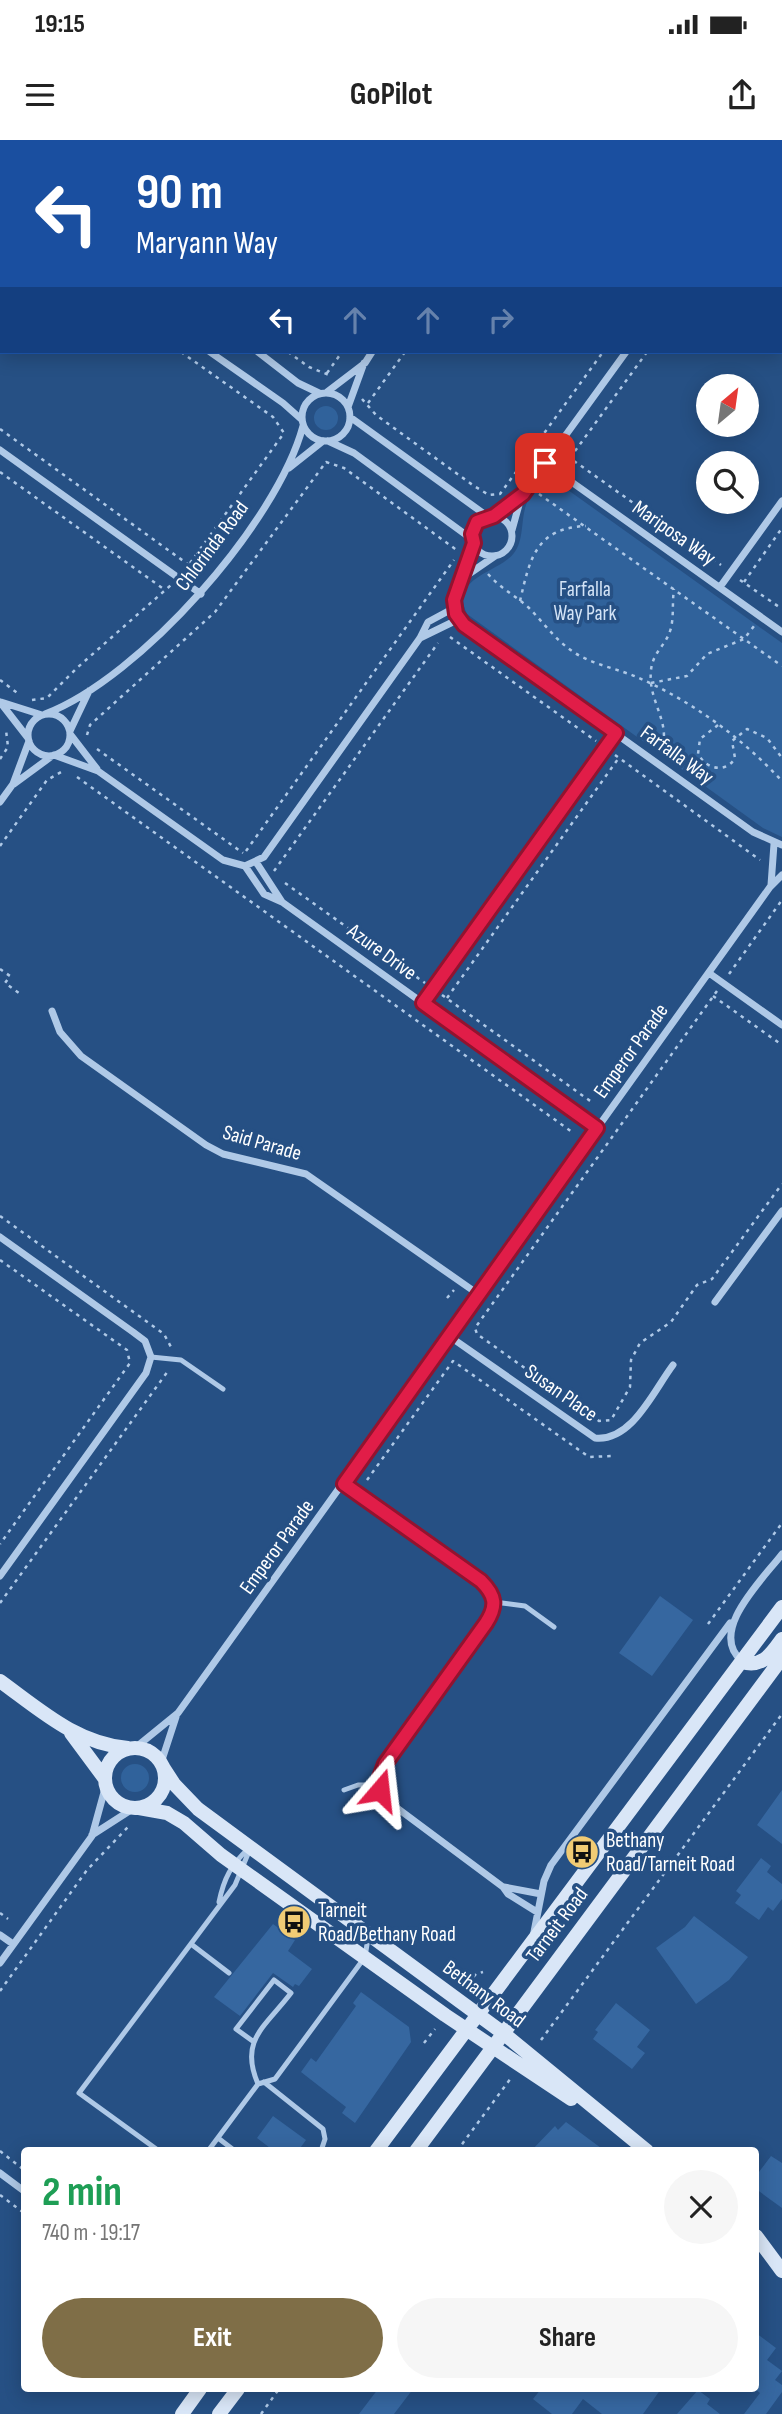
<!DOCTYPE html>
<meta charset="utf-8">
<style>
:root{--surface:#fff;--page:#f6f6f6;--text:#222;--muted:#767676;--accent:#7f6e47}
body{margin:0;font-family:"Sofia Sans Condensed",sans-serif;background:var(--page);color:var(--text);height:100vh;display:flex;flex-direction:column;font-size:26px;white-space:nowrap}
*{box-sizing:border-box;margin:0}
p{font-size:23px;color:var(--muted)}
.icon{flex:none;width:38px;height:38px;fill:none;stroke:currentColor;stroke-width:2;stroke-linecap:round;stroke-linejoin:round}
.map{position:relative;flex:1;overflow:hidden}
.sheet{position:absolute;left:21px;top:2007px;width:738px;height:245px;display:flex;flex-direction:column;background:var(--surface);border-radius:7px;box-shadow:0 4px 18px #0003}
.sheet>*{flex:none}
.guide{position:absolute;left:0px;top:0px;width:782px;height:214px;box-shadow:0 4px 18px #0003;background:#1a4fa0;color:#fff;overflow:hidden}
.needle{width:46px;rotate:29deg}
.tools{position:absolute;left:696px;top:234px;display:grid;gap:14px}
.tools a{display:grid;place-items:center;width:63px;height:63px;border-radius:50%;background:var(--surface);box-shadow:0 4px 18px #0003;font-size:35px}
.pin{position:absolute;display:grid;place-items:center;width:60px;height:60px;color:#fff;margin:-30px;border-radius:14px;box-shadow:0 4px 10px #0006}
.me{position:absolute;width:77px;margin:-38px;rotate:17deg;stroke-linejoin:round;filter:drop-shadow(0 0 5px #0008)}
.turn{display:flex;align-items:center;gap:24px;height:147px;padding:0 21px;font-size:32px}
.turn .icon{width:91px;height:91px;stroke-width:2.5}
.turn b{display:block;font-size:49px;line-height:60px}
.lanes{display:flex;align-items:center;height:66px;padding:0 21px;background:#0003;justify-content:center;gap:35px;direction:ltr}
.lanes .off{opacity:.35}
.round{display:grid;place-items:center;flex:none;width:74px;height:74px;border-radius:37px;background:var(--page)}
.headline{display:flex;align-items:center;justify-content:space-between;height:119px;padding:0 21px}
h1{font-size:42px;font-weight:700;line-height:52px;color:#1e9e55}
.action{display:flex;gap:14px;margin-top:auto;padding:14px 21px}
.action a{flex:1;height:80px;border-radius:42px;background:var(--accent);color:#fff;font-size:28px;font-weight:700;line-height:80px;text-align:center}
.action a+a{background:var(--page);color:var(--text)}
.status{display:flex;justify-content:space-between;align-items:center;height:49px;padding:0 35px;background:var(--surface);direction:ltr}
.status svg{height:19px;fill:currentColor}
header{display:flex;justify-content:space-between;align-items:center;height:91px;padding:0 21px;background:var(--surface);font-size:32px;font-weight:700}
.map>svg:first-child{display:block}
.green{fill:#30629b}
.building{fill:#3667a0}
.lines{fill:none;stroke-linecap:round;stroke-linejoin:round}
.path{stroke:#afc9e7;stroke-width:2.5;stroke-dasharray:3.5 5;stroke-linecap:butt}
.lane{stroke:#afc9e7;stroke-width:5}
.street{stroke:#afc9e7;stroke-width:7}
.secondary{stroke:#d9e6f7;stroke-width:14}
.route-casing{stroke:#92132f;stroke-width:18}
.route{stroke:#e11d48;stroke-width:12}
.labels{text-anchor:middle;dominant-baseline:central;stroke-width:7;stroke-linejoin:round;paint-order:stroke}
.street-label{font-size:21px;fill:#fff;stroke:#265084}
.park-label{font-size:21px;fill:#d3e3f6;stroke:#265084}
.poi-label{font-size:21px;fill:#fff;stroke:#265084;text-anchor:start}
</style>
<div class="status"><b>19:15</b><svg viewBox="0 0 49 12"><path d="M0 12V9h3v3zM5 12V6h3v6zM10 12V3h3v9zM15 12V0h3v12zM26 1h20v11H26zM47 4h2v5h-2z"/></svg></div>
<header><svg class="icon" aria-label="menu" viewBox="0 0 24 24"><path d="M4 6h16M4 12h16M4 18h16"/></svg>GoPilot<svg class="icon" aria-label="share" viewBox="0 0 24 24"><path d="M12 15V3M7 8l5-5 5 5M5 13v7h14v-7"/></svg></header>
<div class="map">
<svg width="782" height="2274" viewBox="0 0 782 2274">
<rect width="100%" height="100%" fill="#265084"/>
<!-- green -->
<path class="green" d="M314 278a12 12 0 1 1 24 0a12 12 0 1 1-24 0Z
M549,345L568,350L782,503V697L763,688L467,474C449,437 499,433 514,413C530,393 512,355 549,345Z
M121 1638a14 14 0 1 1 28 0a14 14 0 1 1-28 0Z"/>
<!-- building -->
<path class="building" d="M660,1456L693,1480L652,1536L619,1513Z
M782,1650V1704L757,1685Z
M761,1718L771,1726L767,1732L782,1744V1759L773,1771L768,1767L759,1780L735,1763L741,1755L736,1751Z
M694,1776L748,1817L729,1840L696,1864L656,1808L685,1787Z
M273,1784L295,1800L288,1811L312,1829L299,1846L295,1844L293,1847L273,1833L240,1876L214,1857Z
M361,1852L409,1887L411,1902L355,1983L342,1973L346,1967L301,1932L311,1918L316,1922L356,1866L353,1863Z
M616,1863L650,1890L637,1907L645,1913L632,1929L593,1899L598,1892L595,1890Z
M273,1976L306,2000L298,2011H274L257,1998Z
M566,1982L605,2011H531L555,1986L558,1990Z
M771,2016L782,2023V2068L756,2049V2036Z
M756,2193L776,2208L767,2220L782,2231L775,2240L782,2245V2252L766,2274H744L760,2253L756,2250Z
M378,2249H413L394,2274H359Z
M541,2249H661L643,2274H602L583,2259L572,2274H552L533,2259Z
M698,2250L710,2259L707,2264L720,2274H677Z"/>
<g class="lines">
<!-- path -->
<path class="path" d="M617,0L619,2
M663,0L665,2
M251,2L253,0
M293,2L294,0
M492,2L494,0
M555,2L557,0
M0,6L2,7
M780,77L782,78
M0,82L2,84
M181,212L273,277L284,293L185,430
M288,212L309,227L329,235
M327,233L342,212
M362,259L376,275L474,346L489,355L500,354L603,212
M368,263L405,212
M0,289L189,425
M567,316L721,425
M570,318L647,212
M0,332L165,450
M539,354L782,526
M488,434C500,448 516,456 529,468C544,483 556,501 575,513C594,525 619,529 639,538C693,562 742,598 782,641
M740,440L782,469
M744,442L782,388
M520,461C530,418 536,388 586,386
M450,497L596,601
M0,540L20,555
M651,543L687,536L707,514L744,499L754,486
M32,560L47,558L78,527L171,445
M718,585L700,599L698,614C706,629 726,634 735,618L732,601L747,589L767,598L782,618
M87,595L90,585L215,472L326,322L344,328L458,411
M97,609L243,713
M659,612C673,591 653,566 651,543C648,512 665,510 671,488C674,475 672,462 674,449
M615,615L760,720
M0,619L8,607L6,590
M77,637L572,992
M0,706L47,640L63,631
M246,711L454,420
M274,731L438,503
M285,743L425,843
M0,829L10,836L5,843L19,853
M729,834L782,760
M717,851L475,1188L477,1194L599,1281L611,1280L630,1247L631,1220L640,1203L671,1182L697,1145L712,1139L782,1044
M442,855L593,963
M713,856L782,905
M447,858L618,619
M0,1076L164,1194L171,1207
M0,1120L127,1210L130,1223L0,1404
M447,1158L454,1150
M367,1340L453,1221L589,1317L611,1316
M0,1463L168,1231
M708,1484L782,1383
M0,1773L8,1779
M468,1843L476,1834L483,1832
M0,1851L87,1730L128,1687
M541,1900L782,1574
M424,1903L435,1889
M0,2011L24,2030
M457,2011L511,1938
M0,2055L24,2073
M261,2274L279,2249"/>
<!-- lane -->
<path class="lane" d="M151,1217L181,1220L223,1249
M494,1462L525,1466L554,1487
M344,1650L358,1645H379
M219,1762C224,1738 231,1725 249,1708
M191,1804L229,1833
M254,1902L236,1889L274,1840L291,1853C265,1887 239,1900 258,1944
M264,1942L323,1989L325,1999L321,2011
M218,1998L235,2011
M159,2011L79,1953L235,1745L250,1709
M208,2011L258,1944L275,1939L365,1817L368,1798"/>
<!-- street -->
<path class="street" d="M272,2L273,0
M525,2L526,0
M0,27L2,29
M0,51L2,49
M780,55L782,56
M0,64L2,65
M210,212L283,263L301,279
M258,212L298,243L319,253
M327,252L365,223L372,212
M302 277a24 24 0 1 1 48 0a24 24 0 1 1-48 0Z
M348,267L364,223
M350,277L487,376
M328,301L354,313L473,400
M0,310L201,454
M545,323L782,492
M289,328L323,301
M494,376L523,354L626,212
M472 396a20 20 0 1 1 40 0a20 20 0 1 1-40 0Z
M512,390L522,354
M474,403L454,460L456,474L464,485L753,692L782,705
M463,438L495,416
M720,447L782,361
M420,498L459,479
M0,562L28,598
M1,562L42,575
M45,574C140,538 277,383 303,286
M28 595a21 21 0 1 1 42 0a21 21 0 1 1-42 0Z
M70,591L89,551
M70,594L97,629
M54,615L98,631L223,720L245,726L264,717L420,498L428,482L454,468
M14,644L52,616
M0,662L13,644L29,601
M256,722L282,762L597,988
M245,726L264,754L282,762
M771,745L774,704
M709,833L782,885
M423,863L616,593
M52,871L60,892L81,916L206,1005L223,1014L306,1034L478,1154
M0,1097L133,1192L145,1201L151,1217L146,1233L0,1436
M715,1162L782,1071
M449,1196L595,1298C632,1302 654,1250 673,1225
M344,1344L481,1441C496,1456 497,1466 486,1483L385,1624C376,1641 379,1652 393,1665L503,1747L508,1754L537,1772
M742,1521C707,1492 763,1439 782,1414
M135,1608L178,1573L770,747L782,735
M161,1623L176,1577
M92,1695L134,1668
M504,1747L541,1754
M0,1795L13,1804
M533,1797L544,1741L551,1725L730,1483
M0,1823L92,1696L106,1645
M0,2033L24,2051"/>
<!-- secondary -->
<path class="secondary" d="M742,1522C763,1528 771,1514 782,1499
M0,1541C40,1570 77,1604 128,1608
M71,1593L105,1639
M105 1638a30 30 0 1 1 60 0a30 30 0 1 1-60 0Z
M163,1627L174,1644L198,1669L503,1893L647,2011
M139,1668L167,1673L184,1683L221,1715L445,1875L571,1959
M376,2011L782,1467
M416,2011L782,1518
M756,2096L782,2131
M182,2274L200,2249
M219,2274L238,2249"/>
</g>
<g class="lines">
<!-- route casing -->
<g class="route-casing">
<path id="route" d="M380,1650L379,1640L385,1624L486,1483C497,1466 496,1456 481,1441L344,1344L597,988L423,863L616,593L464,485L456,474L454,460L474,403L472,394L477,382L494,376L523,354L545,323"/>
</g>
<!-- route -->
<use href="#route" class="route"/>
</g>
<!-- icons -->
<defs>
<g id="bus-disc" transform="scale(1.75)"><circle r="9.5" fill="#f1cb74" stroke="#265084"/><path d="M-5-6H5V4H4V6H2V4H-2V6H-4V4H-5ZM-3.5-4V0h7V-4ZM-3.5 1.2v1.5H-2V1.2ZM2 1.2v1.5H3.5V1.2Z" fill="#111"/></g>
</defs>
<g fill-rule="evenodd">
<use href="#bus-disc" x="582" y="1712"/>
<use href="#bus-disc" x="294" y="1782"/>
</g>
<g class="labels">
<!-- street labels -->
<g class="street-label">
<text transform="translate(674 393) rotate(35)">Mariposa Way</text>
<text transform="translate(212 406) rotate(-53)">Chlorinda Road</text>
<text transform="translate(677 615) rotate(36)">Farfalla Way</text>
<text transform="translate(382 812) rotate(36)">Azure Drive</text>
<text transform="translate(631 911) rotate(-54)">Emperor Parade</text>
<text transform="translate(262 1003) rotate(16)">Said Parade</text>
<text transform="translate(561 1253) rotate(35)">Susan Place</text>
<text transform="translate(277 1407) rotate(-54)">Emperor Parade</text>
<text transform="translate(557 1785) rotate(-53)">Tarneit Road</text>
<text transform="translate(484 1854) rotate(37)">Bethany Road</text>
</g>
<!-- park labels -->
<g class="park-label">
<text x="585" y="449">Farfalla<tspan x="585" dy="24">Way Park</tspan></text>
</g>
<!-- poi labels -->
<g class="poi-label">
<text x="606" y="1700">Bethany<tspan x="606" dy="24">Road/Tarneit Road</tspan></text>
<text x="318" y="1770">Tarneit<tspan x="318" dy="24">Road/Bethany Road</tspan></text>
</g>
</g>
</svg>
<div class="tools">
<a><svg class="needle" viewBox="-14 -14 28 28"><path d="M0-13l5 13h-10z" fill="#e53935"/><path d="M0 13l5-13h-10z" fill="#767676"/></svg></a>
<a><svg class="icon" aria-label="search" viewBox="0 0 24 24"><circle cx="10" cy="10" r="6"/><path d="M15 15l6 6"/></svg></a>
</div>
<div class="pin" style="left:545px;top:323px;background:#d93025"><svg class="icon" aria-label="arrive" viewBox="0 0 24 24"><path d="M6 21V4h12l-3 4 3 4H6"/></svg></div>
<svg class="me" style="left:380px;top:1650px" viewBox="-20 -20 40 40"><path d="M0-17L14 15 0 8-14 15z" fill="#e11d48" stroke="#fff" stroke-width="4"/></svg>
<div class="guide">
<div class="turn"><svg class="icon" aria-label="left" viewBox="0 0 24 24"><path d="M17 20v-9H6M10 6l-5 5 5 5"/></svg><div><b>90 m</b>Maryann Way</div></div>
<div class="lanes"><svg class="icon" aria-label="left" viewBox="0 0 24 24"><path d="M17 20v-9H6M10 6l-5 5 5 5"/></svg><svg class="icon off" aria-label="ahead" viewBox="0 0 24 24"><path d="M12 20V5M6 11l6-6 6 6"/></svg><svg class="icon off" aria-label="ahead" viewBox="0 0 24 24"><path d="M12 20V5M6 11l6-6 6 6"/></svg><svg class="icon off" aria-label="right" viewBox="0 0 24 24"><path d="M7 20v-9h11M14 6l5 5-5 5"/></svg></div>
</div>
<section class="sheet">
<div class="headline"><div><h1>2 min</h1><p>740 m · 19:17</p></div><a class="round"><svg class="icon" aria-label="close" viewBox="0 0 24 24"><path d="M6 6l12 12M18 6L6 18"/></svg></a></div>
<div class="action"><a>Exit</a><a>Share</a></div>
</section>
</div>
